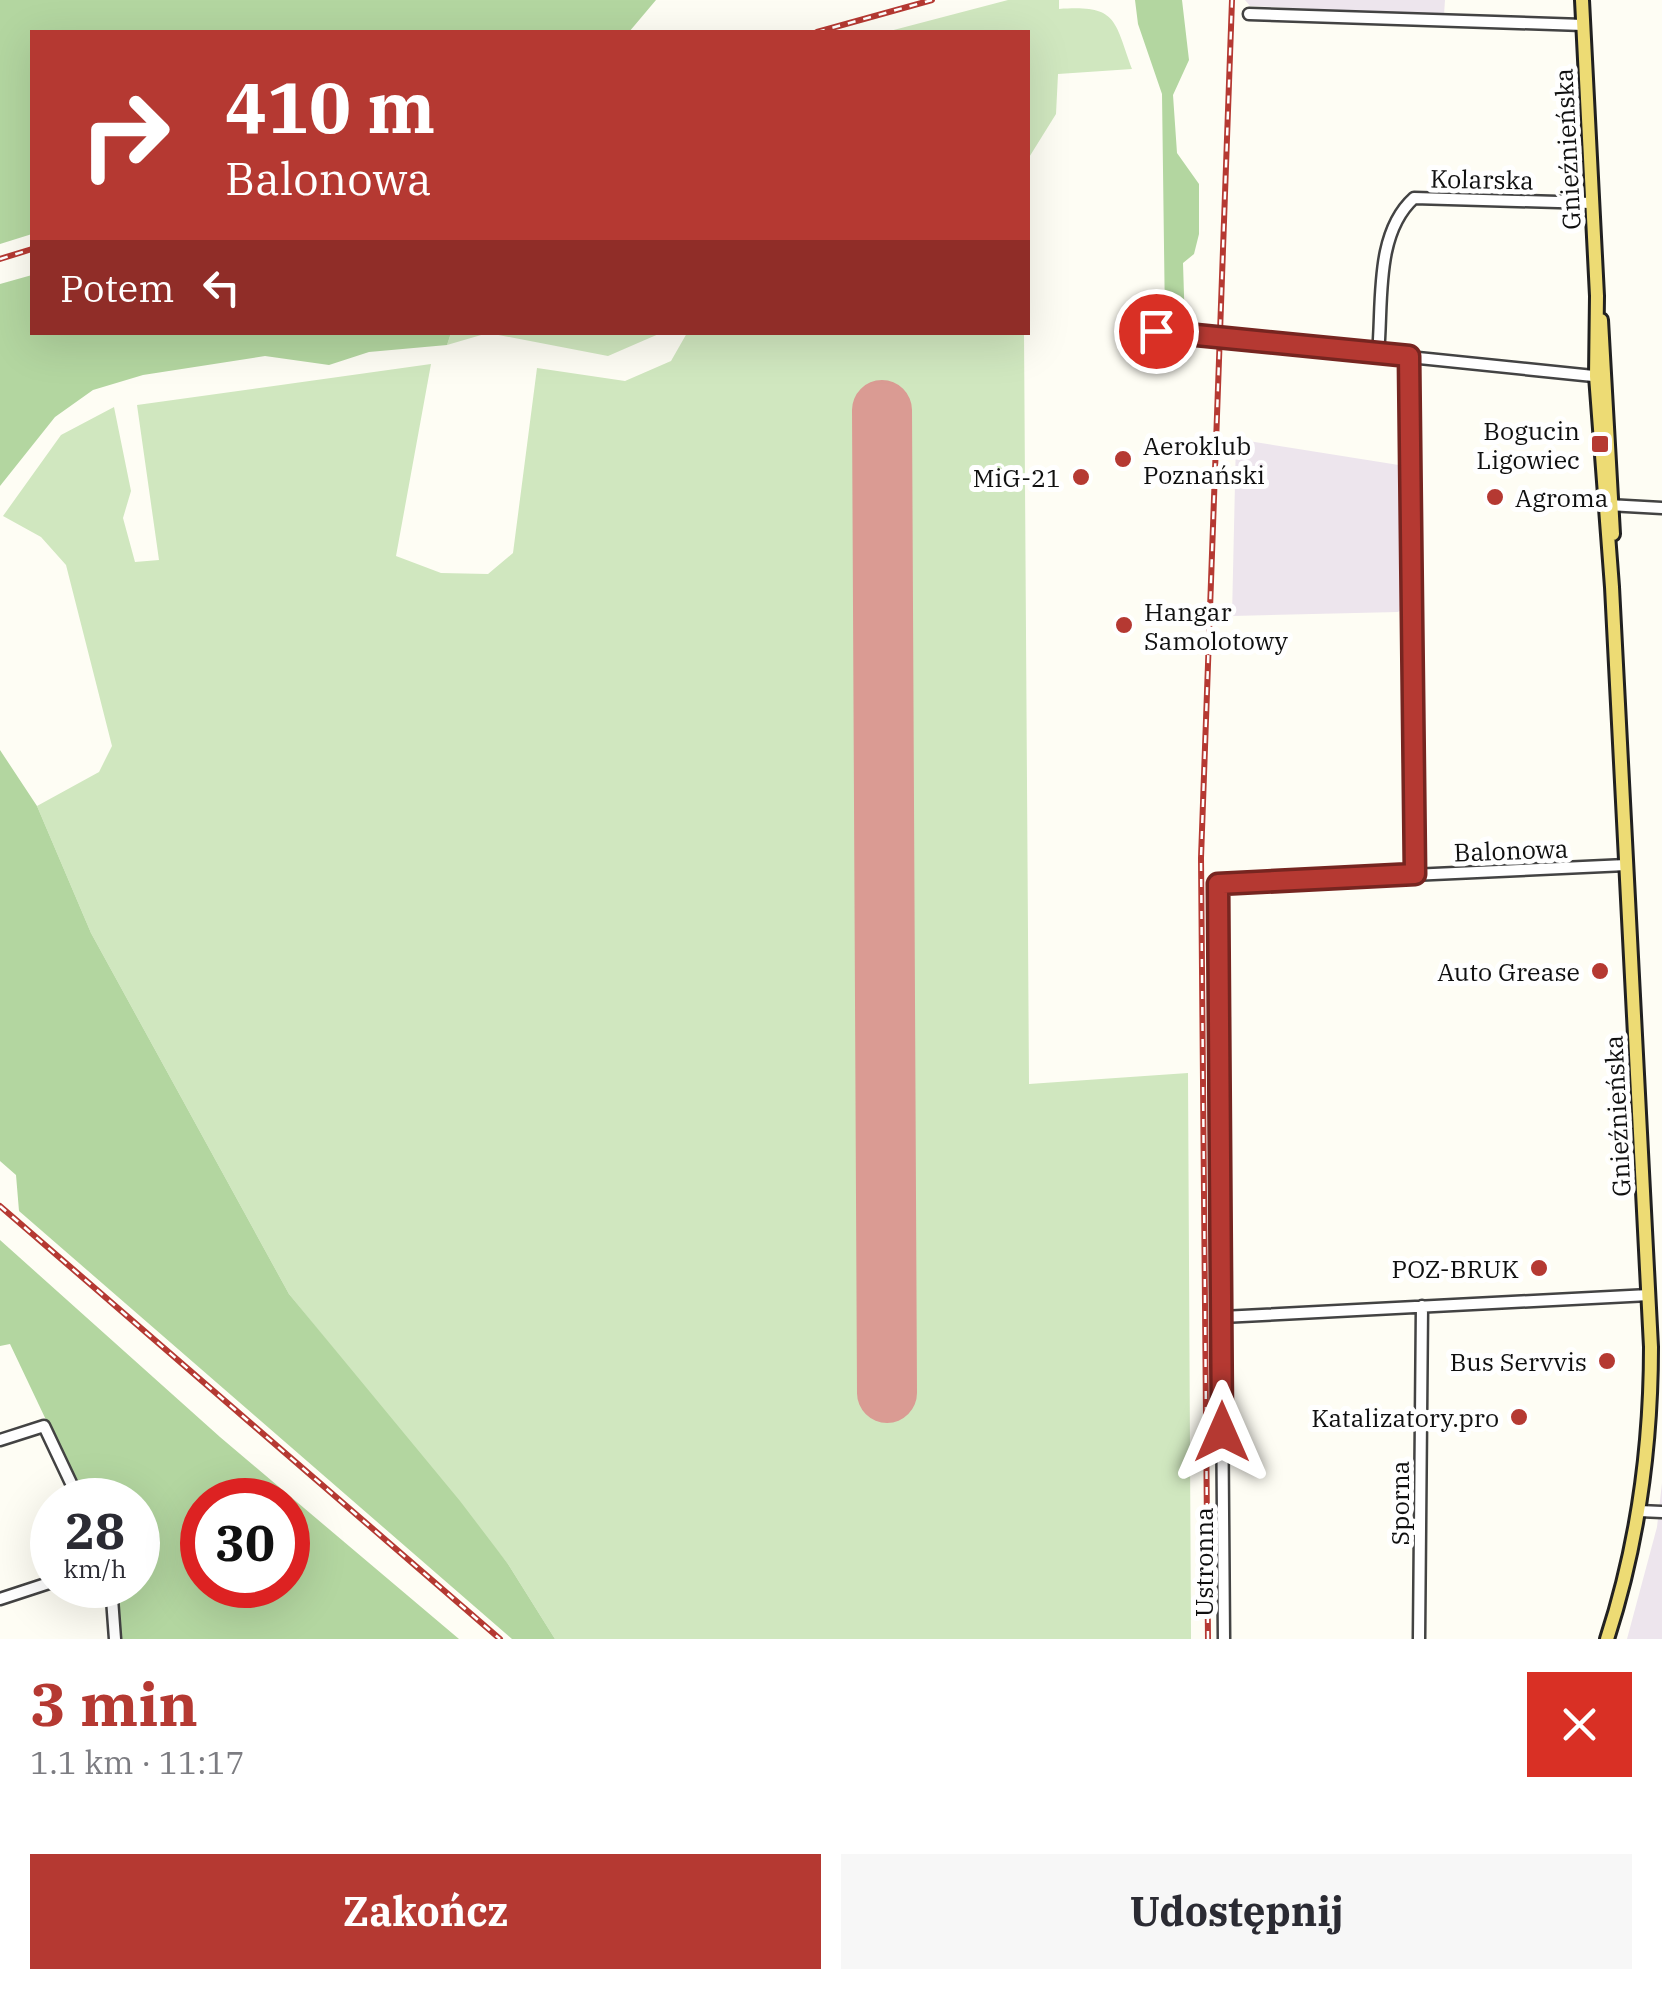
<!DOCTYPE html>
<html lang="pl">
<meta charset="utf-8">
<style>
:root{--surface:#fff;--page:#f7f7f7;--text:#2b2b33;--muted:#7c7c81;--accent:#b53932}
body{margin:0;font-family:"IBM Plex Serif",serif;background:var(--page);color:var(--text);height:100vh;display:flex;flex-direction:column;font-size:38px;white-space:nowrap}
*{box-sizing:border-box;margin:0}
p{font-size:32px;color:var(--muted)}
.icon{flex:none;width:55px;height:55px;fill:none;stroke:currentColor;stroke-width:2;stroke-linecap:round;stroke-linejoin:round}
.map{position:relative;height:1639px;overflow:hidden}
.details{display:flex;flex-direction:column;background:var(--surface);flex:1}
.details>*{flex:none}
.guide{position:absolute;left:30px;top:30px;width:1000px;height:305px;border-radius:0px;box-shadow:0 10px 40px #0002;background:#b53932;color:#fff;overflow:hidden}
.speed{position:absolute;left:30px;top:1478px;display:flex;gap:20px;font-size:50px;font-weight:700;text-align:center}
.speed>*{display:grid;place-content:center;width:130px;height:130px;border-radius:50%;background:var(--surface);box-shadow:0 10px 40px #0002;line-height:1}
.speed small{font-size:25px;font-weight:400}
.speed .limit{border:15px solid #d22;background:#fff;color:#111}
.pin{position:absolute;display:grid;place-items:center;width:85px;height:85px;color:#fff;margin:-42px;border:5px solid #fff;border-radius:50%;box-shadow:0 2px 10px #0007}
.me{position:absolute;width:110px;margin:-55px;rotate:0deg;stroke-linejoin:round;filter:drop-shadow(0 0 8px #0008)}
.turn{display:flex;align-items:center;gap:35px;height:210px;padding:0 30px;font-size:45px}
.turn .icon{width:130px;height:130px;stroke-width:2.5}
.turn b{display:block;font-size:70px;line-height:85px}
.then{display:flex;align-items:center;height:95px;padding:0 30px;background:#0003;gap:20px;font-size:38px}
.round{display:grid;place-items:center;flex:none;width:105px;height:105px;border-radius:0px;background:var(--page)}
.overview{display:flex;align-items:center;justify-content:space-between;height:170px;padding:0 30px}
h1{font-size:60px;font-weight:700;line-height:75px;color:var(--accent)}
.action{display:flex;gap:20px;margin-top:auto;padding:20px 30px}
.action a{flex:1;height:115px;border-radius:0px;background:var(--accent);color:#fff;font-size:40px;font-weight:700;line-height:115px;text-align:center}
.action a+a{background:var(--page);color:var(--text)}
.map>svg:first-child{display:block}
.industrial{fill:#ede5ed}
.green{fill:#d0e7bf}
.forest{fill:#b3d6a0;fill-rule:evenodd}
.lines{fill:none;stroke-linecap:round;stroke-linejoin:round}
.runway{stroke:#da9b93;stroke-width:60}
.minor-casing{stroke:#434343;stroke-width:15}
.major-casing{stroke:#212121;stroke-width:18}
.minor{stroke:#fff;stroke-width:10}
.major{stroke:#eddb74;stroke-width:12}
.rail-casing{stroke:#b53932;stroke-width:6}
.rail{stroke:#fff;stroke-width:2.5;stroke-dasharray:8;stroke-linecap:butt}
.route-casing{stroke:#762520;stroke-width:25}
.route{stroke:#b53932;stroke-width:18}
.poi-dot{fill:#b53932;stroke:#fff;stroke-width:4}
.labels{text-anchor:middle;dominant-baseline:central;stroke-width:10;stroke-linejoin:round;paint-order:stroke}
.street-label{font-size:25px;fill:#101010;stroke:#fff}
.poi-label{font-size:25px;fill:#101010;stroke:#fff;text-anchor:end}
</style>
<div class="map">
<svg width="1662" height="1639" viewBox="0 0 1662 1639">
<rect width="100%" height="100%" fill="#fefdf4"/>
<!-- industrial -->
<path class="industrial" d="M1245,0H1445L1444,15L1250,6Z
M1236,439L1405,466L1408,604L1398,612L1232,616Z
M1662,1483V1639H1627L1657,1527Z"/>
<!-- green -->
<path class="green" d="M1008,0H1059V9C1117,5 1114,19 1132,69L1058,74L1056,114L1028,159V32H886Z
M451,333H661L608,356L488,333L447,345Z
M687,333H1024L1029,1084L1188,1073L1191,1639H555L508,1564L289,1294L91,933L37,806L99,772L112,746L66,565L41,537L3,516L61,435L114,407L131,491L123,518L135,562L159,560L137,405L431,364L396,556L441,573L488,574L513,553L537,368L625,381L671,361Z"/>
<!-- forest -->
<path class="forest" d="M0,0H656L629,32H32V234L0,244Z
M1135,0H1182L1189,60L1173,95L1177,153L1199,184V234L1194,254L1183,263L1185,327L1165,322L1162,94L1138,24Z
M32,275V332L451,333L447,345L369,352L329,365L265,356L143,375L93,390L55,417L0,486V284Z
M0,750L37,806L91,933L289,1294L460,1501L508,1564L555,1639H512L19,1211L16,1175L0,1161Z
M0,1240L220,1437L459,1639H121L116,1585H138V1500H84L10,1344L0,1346ZM202,1500H288V1585H202Z"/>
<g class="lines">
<!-- runway -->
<path class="runway" d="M882,410L887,1393"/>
<!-- minor casing -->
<g class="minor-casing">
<path id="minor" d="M1249,14L1583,25
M1156,331L1603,377
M1378,353C1383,304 1374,234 1414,198L1592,203
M1409,356L1415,873
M1608,505L1662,508
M1222,1317L1649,1295
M0,1440L44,1426L79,1500
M1639,1511L1662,1512
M111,1585L115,1639
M0,1599L52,1582
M1224,1639L1218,884L1626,865
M1419,1639L1422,1306"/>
</g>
<!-- major casing -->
<g class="major-casing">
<path id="major" d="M1582,0L1597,296L1596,376L1612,587L1651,1347C1651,1446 1638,1544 1607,1639
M1601,320L1613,534"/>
</g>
<!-- minor -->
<use href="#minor" class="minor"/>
<!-- major -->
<use href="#major" class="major"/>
<!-- rail casing -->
<g class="rail-casing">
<path id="rail" d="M817,32L932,0
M0,259L32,249
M0,1206L500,1639
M1208,1639L1201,858L1232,0"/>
</g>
<!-- rail -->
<use href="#rail" class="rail"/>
</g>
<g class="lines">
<!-- route casing -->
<g class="route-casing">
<path id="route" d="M1156,331L1409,356L1415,874L1218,884L1222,1432"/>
</g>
<!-- route -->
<use href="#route" class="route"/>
</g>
<!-- markers -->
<g class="poi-dot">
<rect x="1590" y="434" width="20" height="20" rx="5"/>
<circle cx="1123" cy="459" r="10"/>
<circle cx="1081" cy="477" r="10"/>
<circle cx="1495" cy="497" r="10"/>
<circle cx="1124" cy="625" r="10"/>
<circle cx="1600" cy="971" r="10"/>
<circle cx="1539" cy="1268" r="10"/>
<circle cx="1607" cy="1361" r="10"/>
<circle cx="1519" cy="1417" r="10"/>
</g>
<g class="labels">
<!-- street labels -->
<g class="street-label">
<text transform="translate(1567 149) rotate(-93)">Gnieźnieńska</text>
<text transform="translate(1482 179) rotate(1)">Kolarska</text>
<text transform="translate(1511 850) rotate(-2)">Balonowa</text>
<text transform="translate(1617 1116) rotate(-93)">Gnieźnieńska</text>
<text transform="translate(1399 1503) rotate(-90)">Sporna</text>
<text transform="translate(1203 1562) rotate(-90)">Ustronna</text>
</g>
<!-- poi labels -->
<g class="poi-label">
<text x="1580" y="430">Bogucin<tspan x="1580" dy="29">Ligowiec</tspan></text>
<text x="1143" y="445" text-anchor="start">Aeroklub<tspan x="1143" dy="29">Poznański</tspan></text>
<text x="1061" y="477">MiG-21</text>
<text x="1515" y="497" text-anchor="start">Agroma</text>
<text x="1144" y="611" text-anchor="start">Hangar<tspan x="1144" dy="29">Samolotowy</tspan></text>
<text x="1580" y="971">Auto Grease</text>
<text x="1519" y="1268">POZ-BRUK</text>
<text x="1587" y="1361">Bus Servvis</text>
<text x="1499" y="1417">Katalizatory.pro</text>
</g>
</g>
</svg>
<div class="speed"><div>28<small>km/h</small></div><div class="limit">30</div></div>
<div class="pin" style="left:1156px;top:331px;background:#d93025"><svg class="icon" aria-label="arrive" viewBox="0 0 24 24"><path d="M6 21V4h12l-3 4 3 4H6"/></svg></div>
<svg class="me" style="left:1222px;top:1432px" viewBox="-20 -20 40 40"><path d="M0-17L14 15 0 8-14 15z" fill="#b53932" stroke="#fff" stroke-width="4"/></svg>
<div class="guide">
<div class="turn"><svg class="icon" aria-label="right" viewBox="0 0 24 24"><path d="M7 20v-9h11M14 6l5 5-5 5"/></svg><div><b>410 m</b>Balonowa</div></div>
<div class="then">Potem<svg class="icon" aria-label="left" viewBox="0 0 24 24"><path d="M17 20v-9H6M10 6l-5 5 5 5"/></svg></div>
</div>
</div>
<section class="details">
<div class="overview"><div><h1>3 min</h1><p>1.1 km · 11:17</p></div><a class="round" style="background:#d93025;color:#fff"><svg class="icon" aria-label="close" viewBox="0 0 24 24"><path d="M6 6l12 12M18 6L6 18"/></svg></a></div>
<div class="action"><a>Zakończ</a><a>Udostępnij</a></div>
</section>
